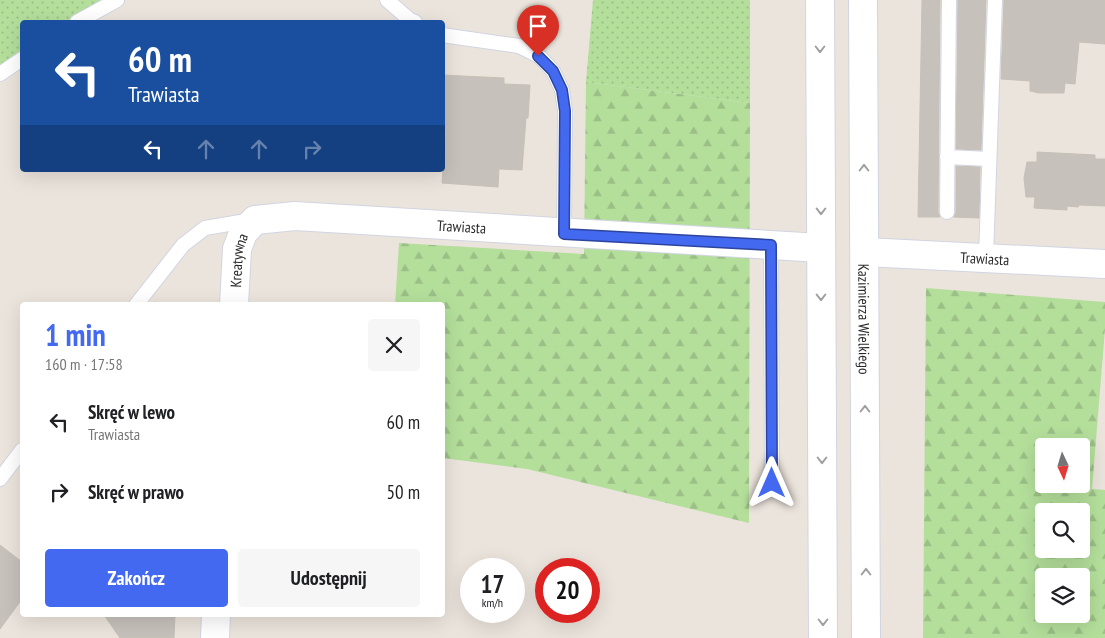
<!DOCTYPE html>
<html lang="pl">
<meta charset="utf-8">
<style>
:root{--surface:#fff;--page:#f6f6f6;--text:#202124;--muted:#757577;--accent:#4369f1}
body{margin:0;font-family:"PT Sans Narrow",sans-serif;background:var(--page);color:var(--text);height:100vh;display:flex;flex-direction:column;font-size:19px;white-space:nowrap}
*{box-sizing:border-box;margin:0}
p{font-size:16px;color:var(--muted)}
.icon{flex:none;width:28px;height:28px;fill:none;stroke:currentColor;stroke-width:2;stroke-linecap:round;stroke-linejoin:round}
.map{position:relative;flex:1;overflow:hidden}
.sheet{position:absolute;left:20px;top:302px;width:425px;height:315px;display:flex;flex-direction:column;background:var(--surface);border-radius:5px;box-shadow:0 5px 20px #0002}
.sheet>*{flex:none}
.banner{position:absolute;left:20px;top:20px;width:425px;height:152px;border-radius:5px;box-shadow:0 5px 20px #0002;background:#1a4fa0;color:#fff;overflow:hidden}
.needle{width:32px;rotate:176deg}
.fabs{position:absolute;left:1035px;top:438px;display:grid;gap:10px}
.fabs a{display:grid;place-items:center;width:55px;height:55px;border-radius:5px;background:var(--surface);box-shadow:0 5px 20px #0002;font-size:25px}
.speed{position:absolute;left:460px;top:558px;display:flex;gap:10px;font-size:25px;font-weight:700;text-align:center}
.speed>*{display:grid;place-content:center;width:65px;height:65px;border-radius:50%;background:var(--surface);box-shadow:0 5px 20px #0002;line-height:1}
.speed small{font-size:12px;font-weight:400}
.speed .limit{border:8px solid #d22;background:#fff;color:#111}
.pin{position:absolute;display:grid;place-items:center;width:42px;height:42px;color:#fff;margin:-51px -21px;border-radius:50% 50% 50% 0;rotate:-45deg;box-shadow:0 0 5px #0007}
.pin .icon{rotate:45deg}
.me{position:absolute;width:55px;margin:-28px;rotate:0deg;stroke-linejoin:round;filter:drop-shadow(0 0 4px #0008)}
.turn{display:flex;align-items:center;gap:18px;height:105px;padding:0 25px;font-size:22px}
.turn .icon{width:65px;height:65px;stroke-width:2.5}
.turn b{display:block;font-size:35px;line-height:42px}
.lanes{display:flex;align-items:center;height:48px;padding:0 25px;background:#0003;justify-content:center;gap:25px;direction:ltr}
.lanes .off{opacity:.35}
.round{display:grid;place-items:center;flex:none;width:52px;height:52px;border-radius:5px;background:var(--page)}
.headline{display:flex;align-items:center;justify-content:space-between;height:85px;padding:0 25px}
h1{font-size:30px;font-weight:800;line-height:38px;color:var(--accent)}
.action{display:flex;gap:10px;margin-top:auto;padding:10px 25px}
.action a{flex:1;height:58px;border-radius:5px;background:var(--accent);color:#fff;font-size:20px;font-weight:800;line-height:58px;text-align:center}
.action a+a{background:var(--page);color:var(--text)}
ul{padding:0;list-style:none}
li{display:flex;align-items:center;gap:15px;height:70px;padding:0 25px}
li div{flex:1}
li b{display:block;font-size:19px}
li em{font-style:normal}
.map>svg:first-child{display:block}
.grass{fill:url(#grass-dots)}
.forest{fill:url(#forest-firs);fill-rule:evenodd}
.building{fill:#c6c1bb;stroke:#c6c0b6}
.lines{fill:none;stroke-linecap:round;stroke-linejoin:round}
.lane-casing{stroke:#d1d5e1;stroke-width:16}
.street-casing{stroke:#d1d5e1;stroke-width:30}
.secondary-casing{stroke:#d1d5e1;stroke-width:30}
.lane{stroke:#fff;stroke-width:14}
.street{stroke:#fff;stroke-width:28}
.secondary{stroke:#fff;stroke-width:28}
.oneway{stroke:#9f9f9f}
.route-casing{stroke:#2c449d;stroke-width:12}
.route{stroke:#4369f1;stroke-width:9}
.labels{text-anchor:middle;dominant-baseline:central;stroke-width:5;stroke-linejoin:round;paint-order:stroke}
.street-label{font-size:15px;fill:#292929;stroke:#fff}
</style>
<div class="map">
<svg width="1105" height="638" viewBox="0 0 1105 638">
<defs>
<pattern id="grass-dots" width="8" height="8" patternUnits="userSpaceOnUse" patternTransform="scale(1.25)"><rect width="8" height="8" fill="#b4df9b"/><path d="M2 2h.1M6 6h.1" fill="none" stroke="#9bbf86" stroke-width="1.8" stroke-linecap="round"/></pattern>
<pattern id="forest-firs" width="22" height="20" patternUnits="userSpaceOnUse" patternTransform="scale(1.25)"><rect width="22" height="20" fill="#b4df9b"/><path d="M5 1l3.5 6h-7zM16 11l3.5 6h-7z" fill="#9bbf86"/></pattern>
</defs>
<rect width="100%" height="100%" fill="#ebe4dc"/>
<!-- grass -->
<path class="grass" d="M0,0H118L82,22H22V61L0,75Z
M593,0H750V103L586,82Z"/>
<!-- forest -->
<path class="forest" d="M586,82L750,103L749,523L527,469L443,458L442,305H395L399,243L584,254Z
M926,288L1105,302V329L1092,489L1105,490V638H923ZM1044,446H1081V484H1044ZM1044,511H1081V549H1044ZM1044,576H1081V614H1044Z"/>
<!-- building -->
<path class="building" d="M922,0H940L938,212L940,217H918Z
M958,0H986L981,150L956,149Z
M1004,0H1105V44L1079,42L1075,84L1065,83L1064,93H1039L1030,91V81L1001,79Z
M442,75L504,78V84L530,85L528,118H526L522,170L499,169L498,187L442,183L446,131H442Z
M1037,152L1095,155V159H1105V206L1079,205L1078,207L1067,206V210L1034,208L1035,197H1026L1024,178L1027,162H1037Z
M956,166L980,167L979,218L954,217L956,212Z
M0,545L22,562V599L0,629Z
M104,615H175L174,638H120Z"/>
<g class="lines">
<!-- lane casing -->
<g class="lane-casing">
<path id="lane" d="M387,0L410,20L415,22
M77,22L117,0
M442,35L519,46L539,56L553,71L562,90L565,111L564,234
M0,74L22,59
M947,157L989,159
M947,212L949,0
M771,245L772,483
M986,257L995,0
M136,305L183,245L205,228L252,220
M0,479L22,450"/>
</g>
<!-- street casing -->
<g class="street-casing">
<g id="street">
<path id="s1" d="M865,252L1105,264"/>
<path id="s2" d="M234,305L237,249L243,233L255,220L295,216L821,248"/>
<path d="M215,638L216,615"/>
</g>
</g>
<!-- secondary casing -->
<g class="secondary-casing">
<g id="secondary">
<path d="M820,0L823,638"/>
<path id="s3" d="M863,0L866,638"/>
</g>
</g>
<!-- lane -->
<use href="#lane" class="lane"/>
<!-- street -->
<use href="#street" class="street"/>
<!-- secondary -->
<use href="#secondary" class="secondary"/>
</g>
<!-- one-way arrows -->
<defs><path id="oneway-chevron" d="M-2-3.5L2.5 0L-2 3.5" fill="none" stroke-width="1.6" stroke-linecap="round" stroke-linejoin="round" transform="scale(1.25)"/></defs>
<g class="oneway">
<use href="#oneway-chevron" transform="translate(820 49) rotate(90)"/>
<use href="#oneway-chevron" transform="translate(864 168) rotate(-90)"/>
<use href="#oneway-chevron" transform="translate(821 211) rotate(90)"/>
<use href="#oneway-chevron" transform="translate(821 297) rotate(90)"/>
<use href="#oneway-chevron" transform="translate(865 409) rotate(-90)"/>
<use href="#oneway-chevron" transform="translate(822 460) rotate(90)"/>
<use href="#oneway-chevron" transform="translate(866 572) rotate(-90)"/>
<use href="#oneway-chevron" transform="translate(823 622) rotate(90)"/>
</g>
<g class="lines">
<!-- route casing -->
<g class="route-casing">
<path id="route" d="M538,56L553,71L562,90L565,111L564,234L771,245L772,483"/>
</g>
<!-- route -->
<use href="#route" class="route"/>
</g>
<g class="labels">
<!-- street labels -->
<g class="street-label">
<text stroke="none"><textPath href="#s2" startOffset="298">Trawiasta</textPath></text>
<text stroke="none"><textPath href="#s1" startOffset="120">Trawiasta</textPath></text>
<text stroke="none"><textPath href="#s2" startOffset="45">Kreatywna</textPath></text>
<text stroke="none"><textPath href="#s3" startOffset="319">Kazimierza Wielkiego</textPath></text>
</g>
</g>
</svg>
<div class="fabs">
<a><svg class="needle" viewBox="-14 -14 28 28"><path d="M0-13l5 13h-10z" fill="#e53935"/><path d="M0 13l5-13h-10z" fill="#757577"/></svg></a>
<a><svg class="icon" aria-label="search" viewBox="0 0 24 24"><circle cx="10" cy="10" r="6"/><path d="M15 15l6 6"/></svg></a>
<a><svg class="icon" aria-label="layers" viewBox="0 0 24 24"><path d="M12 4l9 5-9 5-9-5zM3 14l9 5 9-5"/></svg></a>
</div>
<div class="speed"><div>17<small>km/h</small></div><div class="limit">20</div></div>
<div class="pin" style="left:538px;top:56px;background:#d93025"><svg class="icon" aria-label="arrive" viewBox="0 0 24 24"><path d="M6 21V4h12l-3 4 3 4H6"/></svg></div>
<svg class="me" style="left:772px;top:483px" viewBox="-20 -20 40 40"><path d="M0-17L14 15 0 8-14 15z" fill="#4369f1" stroke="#fff" stroke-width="4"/></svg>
<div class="banner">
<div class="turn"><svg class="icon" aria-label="left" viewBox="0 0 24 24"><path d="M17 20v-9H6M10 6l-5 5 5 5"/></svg><div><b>60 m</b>Trawiasta</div></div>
<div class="lanes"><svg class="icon" aria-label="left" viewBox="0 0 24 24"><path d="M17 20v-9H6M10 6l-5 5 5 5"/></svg><svg class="icon off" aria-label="ahead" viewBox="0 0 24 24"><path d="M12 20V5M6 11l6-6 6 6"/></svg><svg class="icon off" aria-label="ahead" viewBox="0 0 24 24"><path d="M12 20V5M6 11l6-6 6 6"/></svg><svg class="icon off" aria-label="right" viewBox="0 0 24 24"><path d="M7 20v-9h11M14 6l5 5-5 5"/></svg></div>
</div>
<section class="sheet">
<div class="headline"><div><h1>1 min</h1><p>160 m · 17:58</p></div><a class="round"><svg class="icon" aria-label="close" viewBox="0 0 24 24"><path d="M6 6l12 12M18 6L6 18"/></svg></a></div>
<ul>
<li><svg class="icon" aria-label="left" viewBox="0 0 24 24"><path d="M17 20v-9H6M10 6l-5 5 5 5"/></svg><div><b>Skręć w lewo</b><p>Trawiasta</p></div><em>60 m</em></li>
<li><svg class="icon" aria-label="right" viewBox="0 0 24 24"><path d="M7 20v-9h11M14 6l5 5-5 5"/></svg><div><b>Skręć w prawo</b></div><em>50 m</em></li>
</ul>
<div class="action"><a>Zakończ</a><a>Udostępnij</a></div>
</section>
</div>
